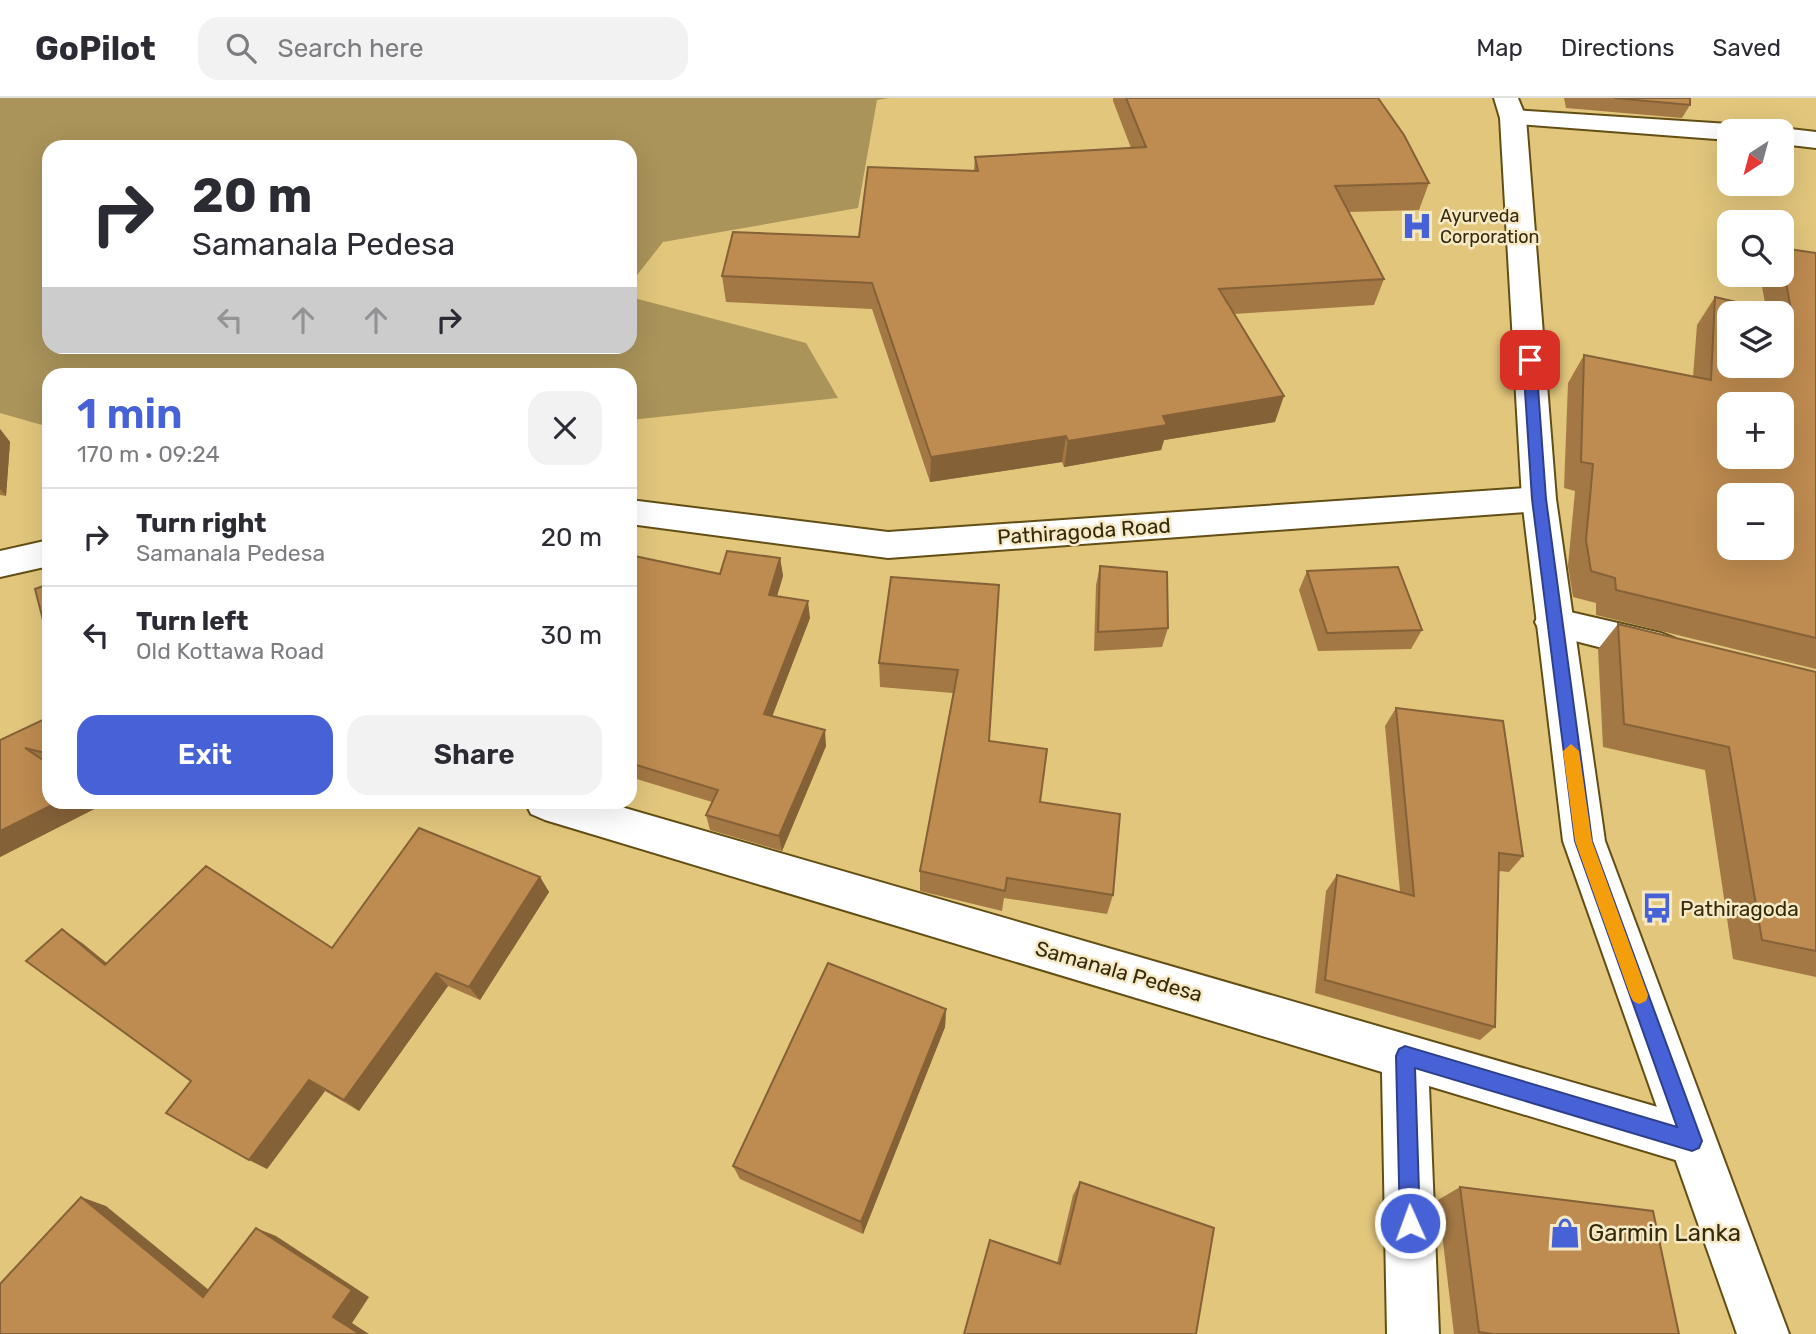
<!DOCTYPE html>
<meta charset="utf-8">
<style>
:root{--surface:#fff;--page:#f2f2f3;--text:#2b2b33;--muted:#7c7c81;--line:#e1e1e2;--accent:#4662d6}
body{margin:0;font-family:Rubik,sans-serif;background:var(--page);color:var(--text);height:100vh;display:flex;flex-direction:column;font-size:26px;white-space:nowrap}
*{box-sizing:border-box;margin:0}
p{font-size:23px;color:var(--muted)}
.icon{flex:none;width:38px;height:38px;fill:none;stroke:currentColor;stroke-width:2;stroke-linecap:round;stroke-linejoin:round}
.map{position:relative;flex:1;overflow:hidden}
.sheet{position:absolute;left:42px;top:270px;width:595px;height:441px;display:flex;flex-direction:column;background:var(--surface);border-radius:21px;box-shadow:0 7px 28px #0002}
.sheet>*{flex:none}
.banner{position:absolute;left:42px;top:42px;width:595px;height:214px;border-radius:21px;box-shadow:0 7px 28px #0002;background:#fff;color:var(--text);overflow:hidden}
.needle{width:46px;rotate:216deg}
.controls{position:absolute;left:1717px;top:21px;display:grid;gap:14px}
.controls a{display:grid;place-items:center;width:77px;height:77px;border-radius:14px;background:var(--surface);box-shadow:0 7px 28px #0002;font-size:35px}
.pin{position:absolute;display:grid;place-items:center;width:60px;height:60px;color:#fff;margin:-30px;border-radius:14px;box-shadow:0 4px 10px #0006}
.me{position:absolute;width:77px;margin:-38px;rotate:358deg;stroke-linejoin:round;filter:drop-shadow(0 0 5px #0008)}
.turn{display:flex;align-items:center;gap:24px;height:147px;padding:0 35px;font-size:32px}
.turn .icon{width:91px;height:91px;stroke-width:2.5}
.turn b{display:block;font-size:49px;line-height:60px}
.lanes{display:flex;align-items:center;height:66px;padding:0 35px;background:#0003;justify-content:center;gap:35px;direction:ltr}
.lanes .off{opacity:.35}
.round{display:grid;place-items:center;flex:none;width:74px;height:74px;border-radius:21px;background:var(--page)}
.headline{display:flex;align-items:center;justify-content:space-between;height:119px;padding:0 35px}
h1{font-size:42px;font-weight:600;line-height:52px;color:var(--accent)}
.button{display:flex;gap:14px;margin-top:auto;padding:14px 35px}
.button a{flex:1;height:80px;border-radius:21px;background:var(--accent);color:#fff;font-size:28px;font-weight:600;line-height:80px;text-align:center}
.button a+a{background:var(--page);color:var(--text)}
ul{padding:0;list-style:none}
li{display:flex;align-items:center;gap:21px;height:98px;padding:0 35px;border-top:2px solid var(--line)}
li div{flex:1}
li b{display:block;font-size:26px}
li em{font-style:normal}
header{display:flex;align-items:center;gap:42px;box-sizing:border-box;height:98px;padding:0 35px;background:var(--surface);border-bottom:2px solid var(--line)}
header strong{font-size:33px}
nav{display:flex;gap:38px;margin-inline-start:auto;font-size:24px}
.search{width:490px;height:63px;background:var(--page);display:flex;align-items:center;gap:18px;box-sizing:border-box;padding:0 24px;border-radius:21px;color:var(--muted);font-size:26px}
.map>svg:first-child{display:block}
.forest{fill:#aa945a}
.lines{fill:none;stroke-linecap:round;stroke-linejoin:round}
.minor-casing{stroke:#634f15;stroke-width:4}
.major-casing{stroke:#634f15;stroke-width:4}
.minor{fill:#fff;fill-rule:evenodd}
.major{fill:#fff;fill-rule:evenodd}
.wall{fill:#a37845}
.shaded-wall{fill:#856138}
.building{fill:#be8b50;stroke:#856138;stroke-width:2;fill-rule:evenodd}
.route{fill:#4662d6;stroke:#2e408b;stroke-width:2}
.slow{fill:#f59e0b}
.labels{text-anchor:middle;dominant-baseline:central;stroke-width:5;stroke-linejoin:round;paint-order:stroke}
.far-poi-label{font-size:18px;fill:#352a0a;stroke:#f6e9c5;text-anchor:start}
.street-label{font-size:21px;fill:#352a0a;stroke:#f6e9c5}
.poi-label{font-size:21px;fill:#352a0a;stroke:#f6e9c5;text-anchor:start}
.near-poi-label{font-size:24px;fill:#352a0a;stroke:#f6e9c5;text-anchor:start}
</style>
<header>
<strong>GoPilot</strong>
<div class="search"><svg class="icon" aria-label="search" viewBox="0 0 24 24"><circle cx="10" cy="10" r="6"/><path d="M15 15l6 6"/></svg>Search here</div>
<nav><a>Map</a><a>Directions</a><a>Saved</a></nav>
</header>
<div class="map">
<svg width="1816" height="1236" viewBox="0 0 1816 1236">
<rect width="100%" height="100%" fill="#e2c67c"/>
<!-- forest -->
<path class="forest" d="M0,0H889L877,2L858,110L663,144L630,186V49H49V248H630V199L806,245L838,300L630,322V276H49V329L0,315Z"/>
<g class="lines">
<!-- minor casing -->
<g class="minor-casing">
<path id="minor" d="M1513,12L1729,26L1738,29L1741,33H1729V42L1504,25L1500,20L1504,15Z
M1782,30L1816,34V50L1782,46V33H1772Z
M1539,389L1551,392L1556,401L1551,410L1539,413L888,460L630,426V402L888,434Z
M49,442V468L0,479V453Z
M1553,510L1661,535L1674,540L1680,550L1674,560L1661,565L1540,534L1535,524L1540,514Z
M525,704H604L1692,1019L1709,1026L1716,1043L1709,1060L1692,1067L1429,988L1439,1236H1387L1382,974L545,722L531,716Z"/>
</g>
<!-- major casing -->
<g class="major-casing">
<path id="major" d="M1494,0H1518L1526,20L1556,401L1605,743L1789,1236H1737L1563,743L1522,401L1500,20Z"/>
</g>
<!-- minor -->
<use href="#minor" class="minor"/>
<!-- major -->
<use href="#major" class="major"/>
</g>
<!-- wall -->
<path class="wall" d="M1113,0H1378L1429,85L1419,112L1349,114L1384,181L1374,207L1234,216L1275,324L1164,342L1161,352L1064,369L1062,364L930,384L872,211L726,204L722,178L859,139L974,72L975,59L1131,50L1113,3Z
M1564,0H1690V7L1682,20L1566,10Z
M1782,150L1816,155V571L1596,517V505L1573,499L1568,468L1575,393L1564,390L1568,285L1584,257L1693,279L1697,227L1715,199L1766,211L1760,177H1782Z
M0,331L10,344L6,398L0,397Z
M780,460L783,478L777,498L810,520L772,618L826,648L782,753L710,732L706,717L712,704L630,679V466L720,476Z
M1100,468L1168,530L1162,549L1094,553L1096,487Z
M1307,473L1422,532L1411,551L1318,553L1299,492Z
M999,487L989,643L1040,704L1113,797L1107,816L1004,800L1002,813L920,793V773L953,595L880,589L879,565Z
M1618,526L1816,574V879L1733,861L1705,672L1603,649L1598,551Z
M1396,610L1523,758L1509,774L1499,773L1495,929L1480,942L1315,895L1326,793L1337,777L1400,794L1385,628Z
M49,619V704H101L104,706L0,759V642Z
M540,779L549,794L480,902L448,888L359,1013L325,993L267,1071L82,845L107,865L332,850Z
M946,911L945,929L863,1136L740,1081L733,1068Z
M1080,1084L1196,1236L1057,1165L1073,1097Z
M1460,1089L1679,1236H1454L1438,1102Z"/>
<!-- shaded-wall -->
<path class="shaded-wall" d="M1284,298L1275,324L1164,342L1161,352L1064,369L1068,343L1163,318Z
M0,331L10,344L6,398L0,391Z
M1066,338L1062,364L930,384L931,359Z
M780,460L783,478L772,514L769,497Z
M808,503L810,520L767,632L764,616Z
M825,632L826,648L782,753L779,738Z
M58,704H101L104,706L0,759V733Z
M540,779L549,794L480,902L469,889Z
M62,831L82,845L125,881L105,867Z
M436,875L448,888L359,1013L344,1002Z
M946,911L945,929L863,1136L861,1124Z
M309,982L325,993L267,1071L249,1062Z
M81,1099L106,1108L226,1206L203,1199Z
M256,1130L276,1138L369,1199L352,1225L369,1236H360L333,1219Z"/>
<!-- building -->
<path class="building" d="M1126,0H1378L1404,37L1429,85L1335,88L1384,181L1219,191L1284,298L1163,318L1167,327L1068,343L1066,338L931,359L872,185L722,178L733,134L859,139L868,69L978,73L975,59L1146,49Z
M1614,0H1690V7Z
M1782,150L1816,155V540L1616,492L1615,480L1591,473L1586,442L1593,366L1581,364L1584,257L1711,282L1715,199L1792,217L1782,163ZM1729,215H1782V268H1729ZM1729,306H1782V359H1729ZM1729,397H1782V450H1729Z
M727,453L780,460L769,497L808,503L764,616L825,632L779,738L706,717L718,692L630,665V466L634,458L720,476Z
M1100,468L1167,474L1168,530L1098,534Z
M1398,469L1422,532L1327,535L1307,473Z
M891,479L999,487L989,643L1047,651L1040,704L1120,716L1113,797L1007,780L1005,793L920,773L958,572L879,565Z
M49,486V545L35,491Z
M1618,526L1816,574V853L1762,842L1729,649L1624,626Z
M1396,610L1503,623L1523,758L1499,755L1495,929L1325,882L1337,777L1414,798Z
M49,619V656L25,650L49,666V704H58L0,733V642Z
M419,730L540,779L469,889L436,875L344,1002L309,982L249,1062L166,1015L191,983L26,863L62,831L105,867L206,768L332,850Z
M828,865L946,911L861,1124L733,1068Z
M1080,1084L1214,1130L1196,1236H964L990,1142L1060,1166Z
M1460,1089L1653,1113L1679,1236H1493L1479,1234Z
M81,1099L203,1199L256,1130L352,1192L333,1219L360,1236H0V1186Z"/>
<!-- route -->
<path class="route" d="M1530,258L1536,262L1546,401L1592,743L1702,1043L1699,1050L1692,1053L1415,970L1420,1125L1417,1132L1410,1135L1403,1132L1400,1125L1396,958L1399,951L1405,948L1677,1029L1575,743L1532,401L1523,262Z"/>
<!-- slow -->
<path class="slow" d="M1571,646L1579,653L1592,743L1648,897L1646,903L1639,906L1633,903L1630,897L1575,743L1563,653Z"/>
<!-- icons -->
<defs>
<g id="hospital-bare" transform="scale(2.415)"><path d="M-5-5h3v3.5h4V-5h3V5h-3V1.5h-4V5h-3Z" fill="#4662d6" stroke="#f6e9c5" stroke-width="2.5" paint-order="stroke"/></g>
<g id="bus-bare" transform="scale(2.415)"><path d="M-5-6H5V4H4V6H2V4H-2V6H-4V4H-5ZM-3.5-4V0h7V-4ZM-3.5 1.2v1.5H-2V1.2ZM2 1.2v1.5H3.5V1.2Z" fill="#4662d6" stroke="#f6e9c5" stroke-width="2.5" paint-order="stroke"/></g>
<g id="shop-bare" transform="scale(2.415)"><path d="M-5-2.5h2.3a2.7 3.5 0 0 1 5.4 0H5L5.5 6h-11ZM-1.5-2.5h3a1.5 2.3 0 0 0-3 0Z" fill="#4662d6" stroke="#f6e9c5" stroke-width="2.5" paint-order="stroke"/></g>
</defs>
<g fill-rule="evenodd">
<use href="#hospital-bare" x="1417" y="128"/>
<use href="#bus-bare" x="1657" y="810"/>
<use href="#shop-bare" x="1565" y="1135"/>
</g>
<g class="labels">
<!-- far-poi labels -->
<g class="far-poi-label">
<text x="1440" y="118">Ayurveda<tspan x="1440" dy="21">Corporation</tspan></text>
</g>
<!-- street labels -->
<g class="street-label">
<text transform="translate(1084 433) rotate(-4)">Pathiragoda Road</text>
<text transform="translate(1119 873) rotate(16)">Samanala Pedesa</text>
</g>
<!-- poi labels -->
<g class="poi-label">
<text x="1680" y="810">Pathiragoda</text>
</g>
<!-- near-poi labels -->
<g class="near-poi-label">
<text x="1588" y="1135">Garmin Lanka</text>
</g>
</g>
</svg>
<div class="controls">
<a><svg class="needle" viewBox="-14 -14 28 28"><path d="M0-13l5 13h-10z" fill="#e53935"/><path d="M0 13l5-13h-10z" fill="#7c7c81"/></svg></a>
<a><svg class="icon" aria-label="search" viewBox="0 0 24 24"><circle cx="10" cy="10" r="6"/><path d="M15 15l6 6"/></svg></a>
<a><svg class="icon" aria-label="layers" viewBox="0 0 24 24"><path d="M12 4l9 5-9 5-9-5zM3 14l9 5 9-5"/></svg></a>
<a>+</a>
<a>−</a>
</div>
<div class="pin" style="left:1530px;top:262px;background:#d93025"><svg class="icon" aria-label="arrive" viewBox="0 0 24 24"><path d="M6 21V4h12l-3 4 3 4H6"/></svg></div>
<svg class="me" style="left:1410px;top:1125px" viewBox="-20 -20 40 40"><circle r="17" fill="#4662d6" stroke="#fff" stroke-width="3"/><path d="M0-11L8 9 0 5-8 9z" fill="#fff"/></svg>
<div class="banner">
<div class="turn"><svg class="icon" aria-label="right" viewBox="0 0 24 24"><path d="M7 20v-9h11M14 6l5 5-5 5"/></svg><div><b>20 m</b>Samanala Pedesa</div></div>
<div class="lanes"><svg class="icon off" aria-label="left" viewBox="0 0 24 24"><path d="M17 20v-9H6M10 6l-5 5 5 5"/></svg><svg class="icon off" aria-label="ahead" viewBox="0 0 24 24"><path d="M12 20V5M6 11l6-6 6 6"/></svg><svg class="icon off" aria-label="ahead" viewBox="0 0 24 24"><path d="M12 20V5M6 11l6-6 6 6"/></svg><svg class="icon" aria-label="right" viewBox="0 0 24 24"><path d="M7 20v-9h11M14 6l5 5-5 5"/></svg></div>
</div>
<section class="sheet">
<div class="headline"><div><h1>1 min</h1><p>170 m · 09:24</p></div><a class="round"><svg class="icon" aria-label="close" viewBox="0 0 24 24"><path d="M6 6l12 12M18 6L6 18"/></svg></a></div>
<ul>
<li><svg class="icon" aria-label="right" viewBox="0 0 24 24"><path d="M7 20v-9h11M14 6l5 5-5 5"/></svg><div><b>Turn right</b><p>Samanala Pedesa</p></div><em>20 m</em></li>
<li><svg class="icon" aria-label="left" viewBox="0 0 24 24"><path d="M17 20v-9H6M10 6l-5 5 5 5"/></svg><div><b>Turn left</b><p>Old Kottawa Road</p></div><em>30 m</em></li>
</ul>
<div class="button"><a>Exit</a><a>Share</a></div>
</section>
</div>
